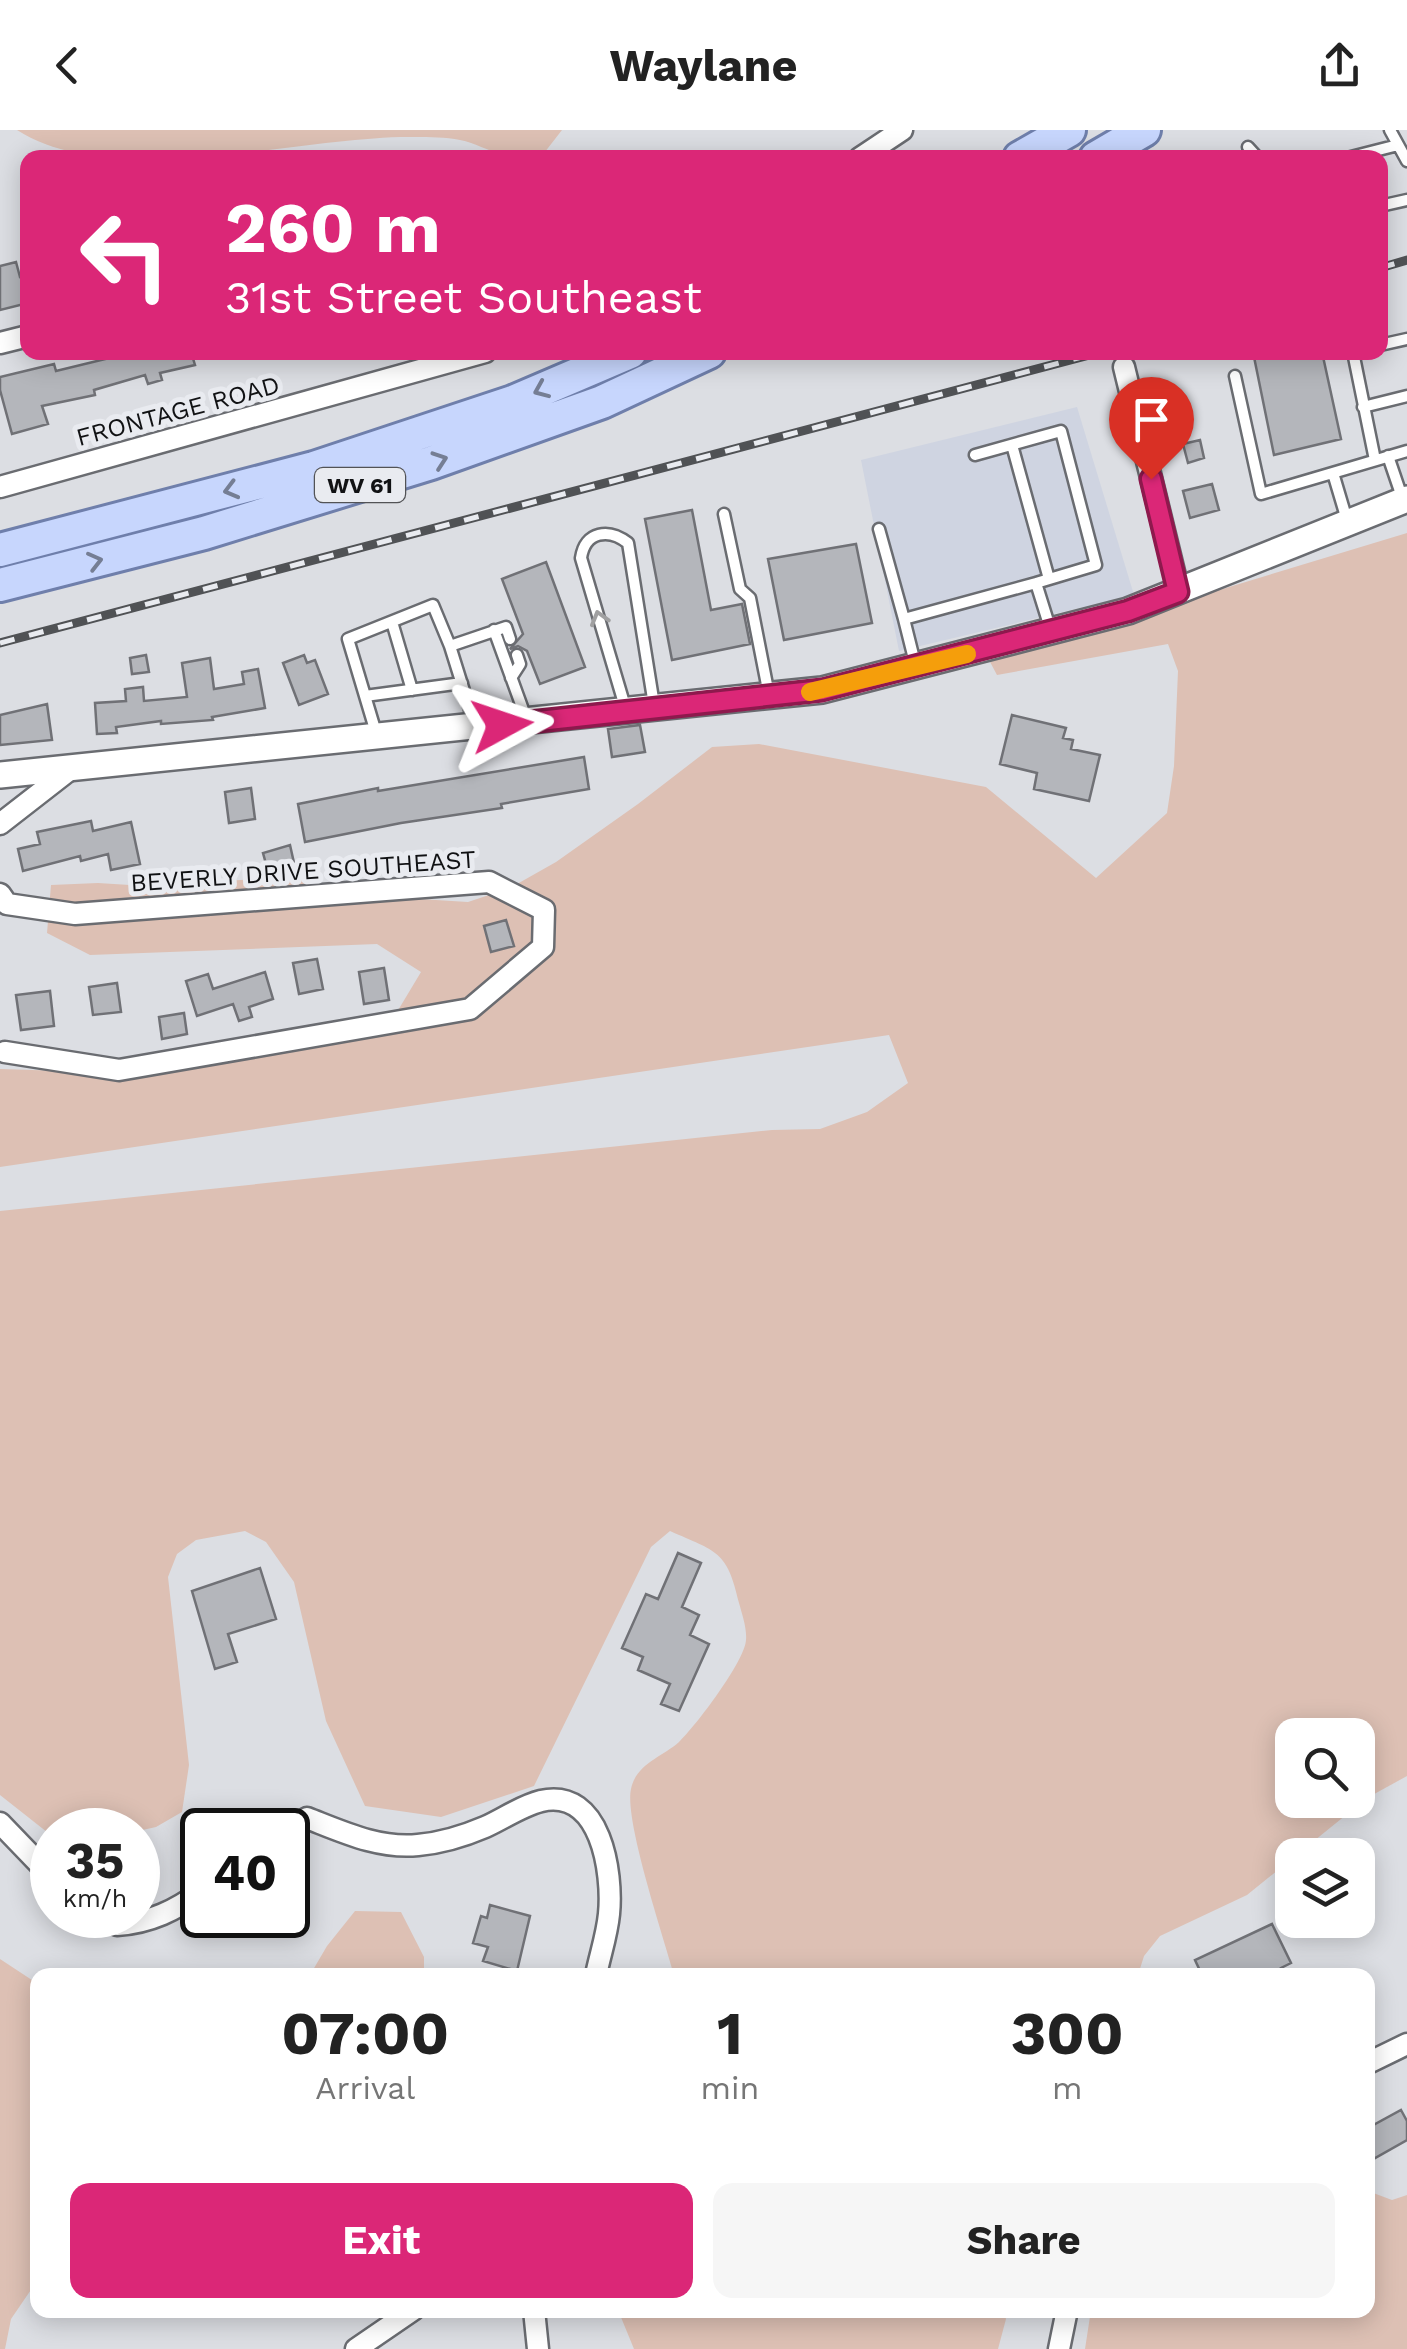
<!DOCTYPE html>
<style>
:root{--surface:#fff;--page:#f6f6f6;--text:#222;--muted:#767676;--accent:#db2777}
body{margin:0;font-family:"Work Sans",sans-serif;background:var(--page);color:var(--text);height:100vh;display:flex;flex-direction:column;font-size:38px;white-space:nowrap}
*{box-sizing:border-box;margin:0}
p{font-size:32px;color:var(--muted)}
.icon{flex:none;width:55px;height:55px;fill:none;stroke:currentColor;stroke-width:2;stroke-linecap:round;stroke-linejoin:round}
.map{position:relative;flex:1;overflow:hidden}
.drawer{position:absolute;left:30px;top:1838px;width:1345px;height:350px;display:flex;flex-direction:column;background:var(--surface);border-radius:20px;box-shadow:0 5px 25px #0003}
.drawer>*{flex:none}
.hud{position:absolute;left:20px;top:20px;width:1368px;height:210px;border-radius:20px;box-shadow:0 5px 25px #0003;background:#db2777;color:#fff;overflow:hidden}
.fabs{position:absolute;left:1275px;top:1588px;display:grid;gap:20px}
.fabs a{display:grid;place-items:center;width:100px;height:100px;border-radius:20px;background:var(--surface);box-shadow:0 5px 25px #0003;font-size:50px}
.speed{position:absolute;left:30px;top:1678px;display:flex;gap:20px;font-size:50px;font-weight:700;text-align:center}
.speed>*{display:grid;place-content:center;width:130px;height:130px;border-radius:50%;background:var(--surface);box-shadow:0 5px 25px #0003;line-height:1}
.speed small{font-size:25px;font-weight:400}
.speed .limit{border:5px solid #111;border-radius:15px;background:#fff;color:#111}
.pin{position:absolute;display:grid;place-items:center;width:85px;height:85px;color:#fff;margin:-102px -42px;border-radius:50% 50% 50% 0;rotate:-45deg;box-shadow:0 0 10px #0007}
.pin .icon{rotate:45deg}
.me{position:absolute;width:110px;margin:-55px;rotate:85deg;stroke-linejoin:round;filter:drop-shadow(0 0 8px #0008)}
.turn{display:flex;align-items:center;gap:35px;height:210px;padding:0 40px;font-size:45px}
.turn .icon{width:130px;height:130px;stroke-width:2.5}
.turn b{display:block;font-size:70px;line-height:85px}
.eta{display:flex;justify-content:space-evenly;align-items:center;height:170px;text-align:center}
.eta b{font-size:60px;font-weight:700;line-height:70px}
.primary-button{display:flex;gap:20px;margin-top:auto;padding:20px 40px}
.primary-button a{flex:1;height:115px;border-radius:20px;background:var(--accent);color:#fff;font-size:40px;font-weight:700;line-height:115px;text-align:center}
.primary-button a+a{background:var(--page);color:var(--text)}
header{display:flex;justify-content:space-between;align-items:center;height:130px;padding:0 40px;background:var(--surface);font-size:45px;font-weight:700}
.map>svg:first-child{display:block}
.built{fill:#cfd4e1}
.green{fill:#ddc0b4;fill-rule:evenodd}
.building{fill:#b4b6bb;stroke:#707176;stroke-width:2.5}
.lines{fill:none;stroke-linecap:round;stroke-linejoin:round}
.service-casing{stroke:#6a6c71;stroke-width:15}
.minor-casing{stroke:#6a6c71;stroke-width:25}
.tertiary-casing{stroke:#6a6c71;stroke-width:30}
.primary-casing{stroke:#6f7fab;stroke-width:38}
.service{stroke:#fff;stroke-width:10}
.minor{stroke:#fff;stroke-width:20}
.tertiary{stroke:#fff;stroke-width:25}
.primary{stroke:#c7d6fd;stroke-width:32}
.rail-casing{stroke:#505255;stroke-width:9}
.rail{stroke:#e9ebf0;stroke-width:5;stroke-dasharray:15;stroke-linecap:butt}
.oneway{stroke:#757e94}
.oneway2{stroke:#a0a0a1}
.route-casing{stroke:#8e194d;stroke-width:25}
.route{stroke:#db2777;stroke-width:18}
.slow{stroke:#f59e0b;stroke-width:18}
.labels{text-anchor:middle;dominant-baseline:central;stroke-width:10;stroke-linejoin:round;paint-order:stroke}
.shield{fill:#e9ebf0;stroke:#525356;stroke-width:2.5}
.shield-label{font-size:22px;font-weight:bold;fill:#111214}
.street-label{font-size:25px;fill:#111214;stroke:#e9ebf0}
</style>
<header><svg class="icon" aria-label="back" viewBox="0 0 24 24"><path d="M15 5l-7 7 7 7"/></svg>Waylane<svg class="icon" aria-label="share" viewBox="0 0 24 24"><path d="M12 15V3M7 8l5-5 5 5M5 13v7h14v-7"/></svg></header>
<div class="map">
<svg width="1407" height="2219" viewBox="0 0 1407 2219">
<rect width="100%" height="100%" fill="#dcdee3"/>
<!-- built -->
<path class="built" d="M1077,277L1134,465L899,521L861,330Z"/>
<!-- green -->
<path class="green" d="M17,0H562L541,27C529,28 515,29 503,25C489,21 475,13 460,10C446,7 429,7 415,7C300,5 116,63 17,0Z
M1407,403V1646L1367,1668L1247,1765L1160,1806L1144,1826L1138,1845H674C664,1808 624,1690 631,1659C636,1634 662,1627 679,1612C695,1597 745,1531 746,1510C747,1498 742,1484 739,1473C727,1420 717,1422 670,1401L651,1417L534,1656L441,1687L365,1676L326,1591L294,1452L266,1412L245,1401L196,1410L177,1424L168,1447L189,1635L182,1682L156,1697L138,1701L52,1700V1706L0,1665V1081L772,1000L820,999L867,982L908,953L889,905L0,1037V939L64,941L397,882L421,842L377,814L90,825L47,803L51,755L98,753L146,756L285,747L420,769L468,772L510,758L556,732L638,674L712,617L759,614L986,657L1096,748L1167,683L1174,636L1178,541L1168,514L997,545L989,530ZM1292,1605H1358V1670H1292Z
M355,1781L401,1782L424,1827V1845H310L327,1816Z
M0,1829L38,1854L37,2151L11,2189L5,2219H0Z
M1368,2061L1392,2070L1407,2065V2219H1085L1091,2180H1368Z
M618,2180H1003L1006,2189L998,2219H634Z"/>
<!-- building -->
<path class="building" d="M16,132L20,147L28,145V173L0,180V136Z
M134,222H191L195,235L160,243L162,250L148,254L145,245L94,260L95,265L42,276L48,294L12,304L0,260V247L54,234L56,241Z
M1253,222H1271L1272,228L1296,222H1322L1341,309L1274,325Z
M1200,310L1204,328L1188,333L1183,314Z
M1212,354L1219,380L1190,388L1183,361Z
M692,380L711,480L742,474L750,514L672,530L645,389Z
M856,414L872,493L784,510L768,429Z
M546,432L585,537L540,554L527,521L518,516L510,519L523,504L502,449Z
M146,525L149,542L132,544L130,528Z
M304,525L307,533L315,530L328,564L299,575L283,533Z
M210,528L214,559L244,554L242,542L258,539L265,578L212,587L213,590L161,594V591L116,597L117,603L97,604L95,573L126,571L125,559L143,557L144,571L187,567L182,533Z
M47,574L52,610L0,615V585Z
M1012,585L1066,598L1063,608L1073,610L1071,619L1100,625L1089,671L1034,659L1037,643L1000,634Z
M640,595L645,622L612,627L608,599Z
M584,627L589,659L501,674L502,678L401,693L305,712L298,674L378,658V661Z
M251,658L255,689L229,693L225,662Z
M91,691L93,701L131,692L140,734L111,740L108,724L81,731L80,726L23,741L18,719L40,714L37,702Z
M290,715L294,733L268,741L263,723Z
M506,790L514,816L491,822L484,796Z
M317,829L323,859L299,864L293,833Z
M384,838L389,870L364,874L359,842Z
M265,842L273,869L249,877L252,887L239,891L233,874L197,886L186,851L208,844L213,859Z
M117,853L121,882L93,885L89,857Z
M50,861L54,896L21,900L16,865Z
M184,883L187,904L162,909L159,887Z
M678,1423L701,1433L682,1477L699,1485L690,1505L709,1514L679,1581L661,1574L670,1554L638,1540L643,1527L622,1518L646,1464L658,1469Z
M260,1438L276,1489L228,1504L237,1532L215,1539L192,1461Z
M490,1775L530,1786L517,1841L483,1831L488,1817L473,1813L481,1786L487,1788Z
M1272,1794L1291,1833L1281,1838L1285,1845H1202L1195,1830Z
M1401,1980L1407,1991V2010L1368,2032V1998Z"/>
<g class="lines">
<!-- service casing -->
<g class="service-casing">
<path id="service" d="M1390,0L1407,31
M1248,17L1258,28
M1347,28L1398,15
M1380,76L1407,70
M1380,215L1407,209
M1353,222L1375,330
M1235,246L1261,364L1407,321
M1363,277L1407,266
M1012,315L1049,449
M975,325L1061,301L1096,435L1036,453
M1388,326L1403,370
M1333,343L1347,390
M724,384L740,459L750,468L769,565
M879,399L904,489
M392,492L412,560
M494,500L526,588
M450,516L506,497L510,509
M915,533L904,489L1036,453L1051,501
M511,548L520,534L517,525
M365,566L462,553
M626,580L581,428C585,401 609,398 628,413L654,575
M377,606L348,509L433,475L450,516L475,596"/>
</g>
<!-- minor casing -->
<g class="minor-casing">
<path id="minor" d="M860,28L902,0
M0,213L28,206
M1124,237L1179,462
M0,357L485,222
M0,694L72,638
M0,764L7,774L75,784L489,752L544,780L543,817L470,879L119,940L5,922
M0,1693L52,1747
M288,1701L307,1688C343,1702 379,1719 418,1715C441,1713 464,1706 485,1697C503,1689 521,1676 541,1671C601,1657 613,1743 609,1784C607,1805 600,1825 596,1845
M100,1785L117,1795C150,1793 176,1780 202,1761
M1368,1933L1407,1914
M534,2180L538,2219
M356,2219L413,2180
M1059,2219L1067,2180"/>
</g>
<!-- tertiary casing -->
<g class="tertiary-casing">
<path id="tertiary" d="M0,645L822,560L1128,481L1407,369"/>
</g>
<!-- primary casing -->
<g class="primary-casing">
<path id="primary" d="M1020,28L1069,0
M1096,28L1144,0
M0,420L314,338L513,272L630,222
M0,455L204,403L431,333L602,272L709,222"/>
</g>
<!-- service -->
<use href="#service" class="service"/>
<!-- minor -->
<use href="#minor" class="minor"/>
<!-- tertiary -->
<use href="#tertiary" class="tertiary"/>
<!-- primary -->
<use href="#primary" class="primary"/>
<!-- rail casing -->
<g class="rail-casing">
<path id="rail" d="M1380,138L1407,130
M0,513L1101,222"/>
</g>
<!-- rail -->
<use href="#rail" class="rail"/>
</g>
<!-- one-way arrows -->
<defs><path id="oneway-chevron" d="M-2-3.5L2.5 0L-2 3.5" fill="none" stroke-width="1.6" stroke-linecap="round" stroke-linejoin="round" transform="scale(2.5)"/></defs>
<g class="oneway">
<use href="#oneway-chevron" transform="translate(541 260) rotate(157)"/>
<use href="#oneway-chevron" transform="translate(440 330) rotate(-19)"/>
<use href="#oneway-chevron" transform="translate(231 360) rotate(165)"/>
<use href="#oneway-chevron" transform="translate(95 431) rotate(-14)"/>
</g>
<use class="oneway2" href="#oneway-chevron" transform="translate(599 488) rotate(-106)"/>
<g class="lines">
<!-- route casing -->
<g class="route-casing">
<path id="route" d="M502,595L822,560L1128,481L1178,462L1151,349"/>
</g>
<!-- route -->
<use href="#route" class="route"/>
<!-- slow -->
<path class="slow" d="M810,562L967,524"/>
</g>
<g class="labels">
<!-- shield labels -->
<rect class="shield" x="315" y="338" width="90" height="34" rx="8"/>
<g class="shield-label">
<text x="360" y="355">WV 61</text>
</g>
<!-- street labels -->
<g class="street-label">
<text transform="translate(178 281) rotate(-15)">FRONTAGE ROAD</text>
<text transform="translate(303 741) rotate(-4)">BEVERLY DRIVE SOUTHEAST</text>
</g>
</g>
</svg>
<div class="fabs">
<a><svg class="icon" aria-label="search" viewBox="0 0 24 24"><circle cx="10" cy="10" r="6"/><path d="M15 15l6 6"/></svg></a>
<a><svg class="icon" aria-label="layers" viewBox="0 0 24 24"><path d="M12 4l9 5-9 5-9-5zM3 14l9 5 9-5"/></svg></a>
</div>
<div class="speed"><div>35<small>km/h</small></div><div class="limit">40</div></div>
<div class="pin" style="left:1151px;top:349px;background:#d93025"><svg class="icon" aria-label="arrive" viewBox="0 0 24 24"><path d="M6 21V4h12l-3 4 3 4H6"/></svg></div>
<svg class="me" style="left:502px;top:595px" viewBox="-20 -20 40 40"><path d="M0-17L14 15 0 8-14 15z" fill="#db2777" stroke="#fff" stroke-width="4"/></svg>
<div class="hud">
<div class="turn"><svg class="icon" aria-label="left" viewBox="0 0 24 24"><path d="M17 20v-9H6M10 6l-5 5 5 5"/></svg><div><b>260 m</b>31st Street Southeast</div></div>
</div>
<section class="drawer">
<div class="eta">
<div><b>07:00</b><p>Arrival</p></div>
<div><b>1</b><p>min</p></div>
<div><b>300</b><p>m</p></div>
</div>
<div class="primary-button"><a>Exit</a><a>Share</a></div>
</section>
</div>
